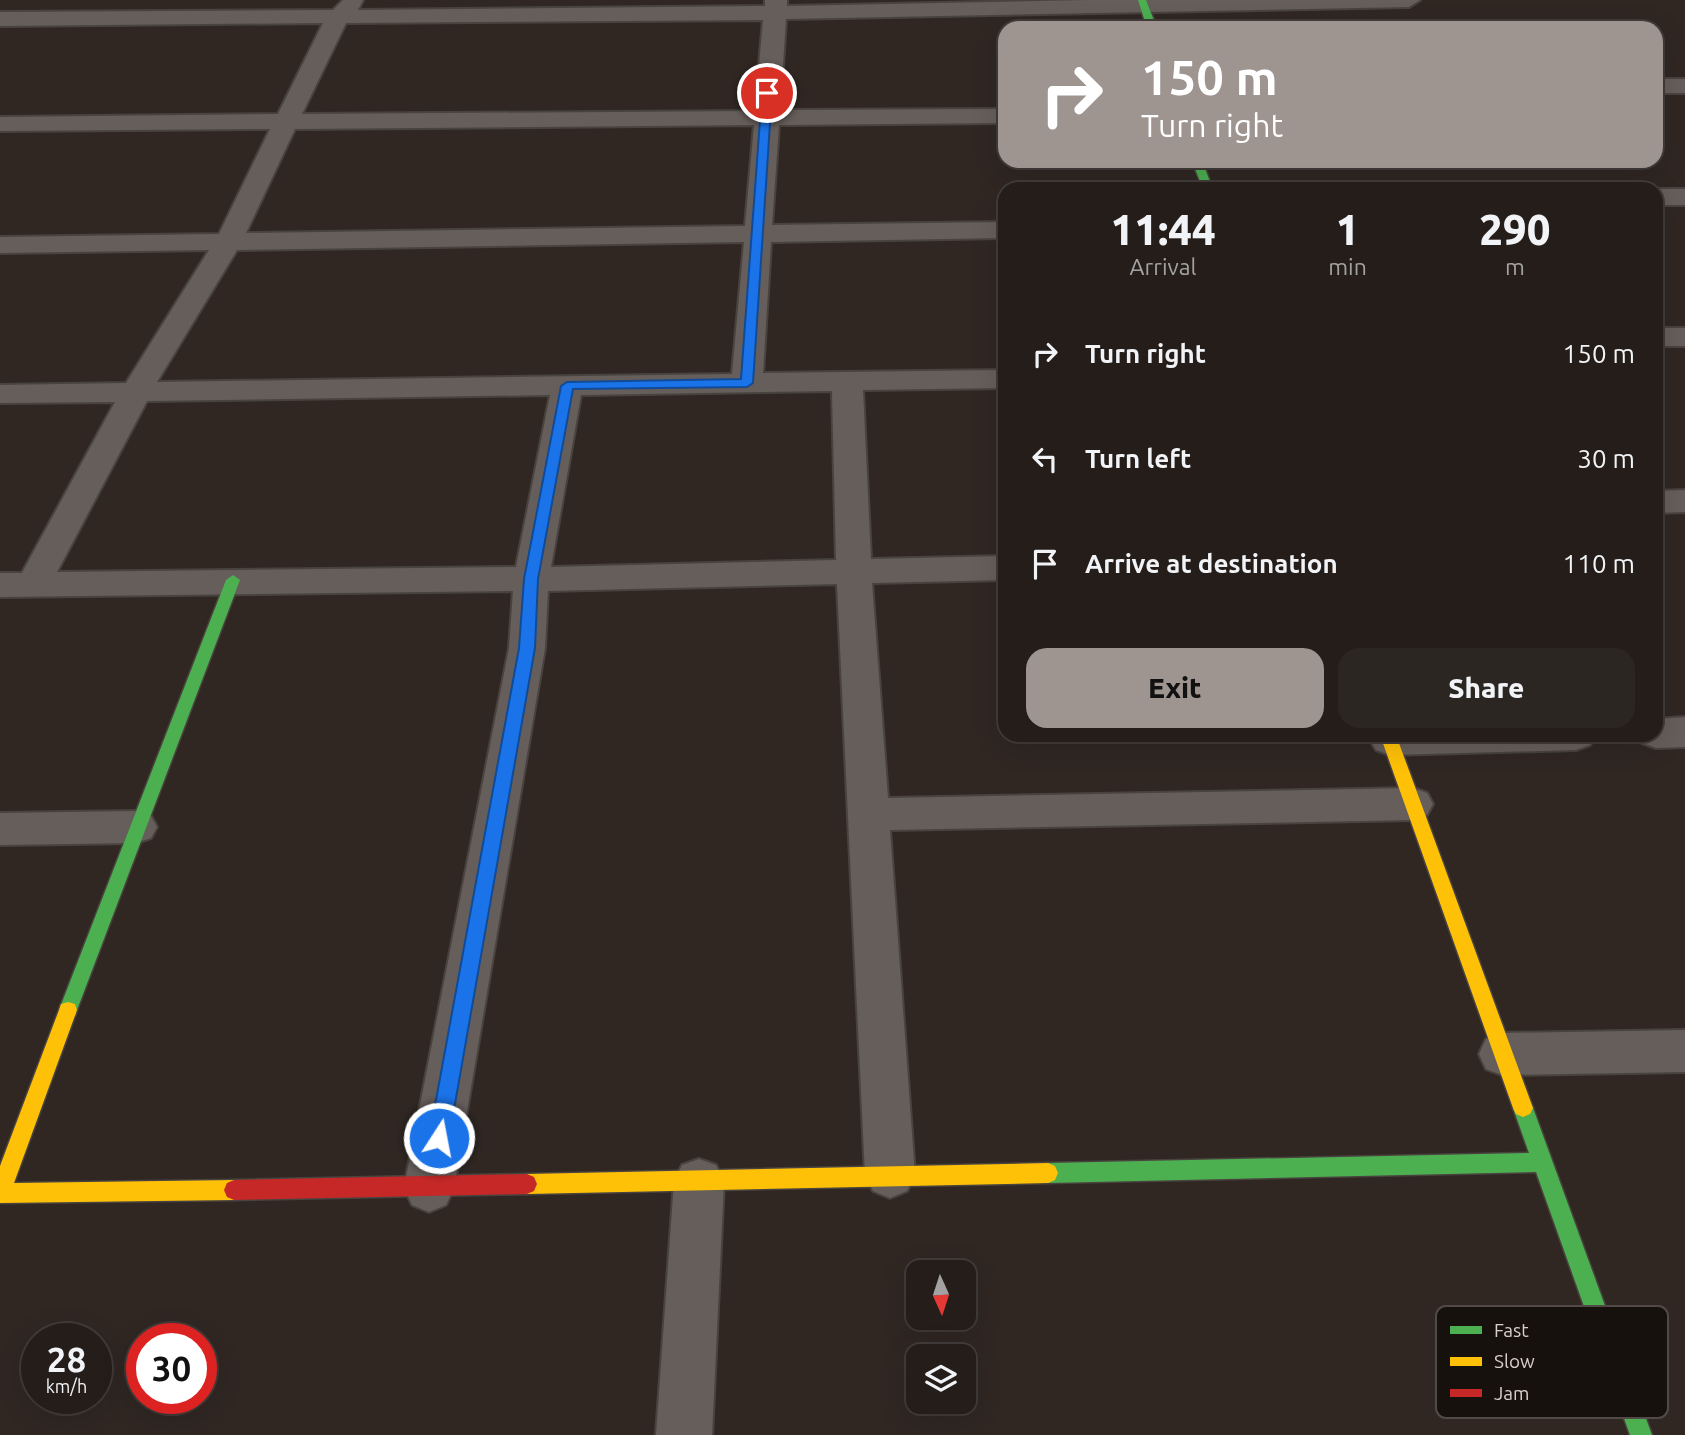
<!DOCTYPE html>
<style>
:root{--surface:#241d1a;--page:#2c2623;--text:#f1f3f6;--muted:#a3a2a2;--line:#413b39;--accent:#9e9490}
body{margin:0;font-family:Ubuntu,sans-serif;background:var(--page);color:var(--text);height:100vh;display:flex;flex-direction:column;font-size:26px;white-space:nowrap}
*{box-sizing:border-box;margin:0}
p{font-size:23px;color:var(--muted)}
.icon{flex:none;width:38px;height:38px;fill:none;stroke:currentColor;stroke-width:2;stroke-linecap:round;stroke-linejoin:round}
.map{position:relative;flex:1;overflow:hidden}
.panel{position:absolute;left:998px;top:182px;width:665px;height:560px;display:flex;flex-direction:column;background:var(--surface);border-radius:21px;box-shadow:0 7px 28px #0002,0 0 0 2px var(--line)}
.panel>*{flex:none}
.top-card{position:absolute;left:998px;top:21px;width:665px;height:147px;border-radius:21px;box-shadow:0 7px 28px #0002,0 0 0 2px var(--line);background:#9e9490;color:#fff;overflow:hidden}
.needle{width:46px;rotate:177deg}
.controls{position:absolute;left:906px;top:1260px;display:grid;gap:14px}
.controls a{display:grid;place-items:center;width:70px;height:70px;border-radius:14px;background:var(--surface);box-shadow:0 7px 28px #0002,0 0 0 2px var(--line);font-size:35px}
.speed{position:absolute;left:21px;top:1323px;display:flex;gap:14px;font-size:35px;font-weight:700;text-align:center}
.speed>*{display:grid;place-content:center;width:91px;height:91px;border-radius:50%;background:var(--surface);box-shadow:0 7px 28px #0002,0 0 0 2px var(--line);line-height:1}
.speed small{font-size:18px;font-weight:400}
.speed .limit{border:10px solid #d22;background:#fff;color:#111}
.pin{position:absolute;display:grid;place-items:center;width:60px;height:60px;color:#fff;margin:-30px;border:4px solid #fff;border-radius:50%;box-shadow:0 2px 7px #0007}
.me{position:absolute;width:77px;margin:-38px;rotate:11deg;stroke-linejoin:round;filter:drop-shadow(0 0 5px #0008)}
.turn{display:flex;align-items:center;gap:24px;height:147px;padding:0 28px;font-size:32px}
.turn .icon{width:91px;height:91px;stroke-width:2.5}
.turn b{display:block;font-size:49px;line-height:60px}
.eta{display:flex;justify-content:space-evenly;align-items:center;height:119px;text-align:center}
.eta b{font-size:42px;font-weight:800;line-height:49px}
.cta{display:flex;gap:14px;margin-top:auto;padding:14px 28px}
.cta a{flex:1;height:80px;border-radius:21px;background:var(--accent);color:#111;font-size:28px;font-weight:800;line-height:80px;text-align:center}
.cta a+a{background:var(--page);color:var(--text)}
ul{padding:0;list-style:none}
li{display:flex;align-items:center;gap:21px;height:105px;padding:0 28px}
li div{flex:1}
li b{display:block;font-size:26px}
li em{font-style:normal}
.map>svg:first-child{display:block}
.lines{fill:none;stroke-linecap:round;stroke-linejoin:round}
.street-casing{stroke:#49433f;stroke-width:4}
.fast-casing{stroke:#49433f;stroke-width:3}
.slow-casing{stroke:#49433f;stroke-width:3}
.jam-casing{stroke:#49433f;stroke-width:3}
.street{fill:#665e5b;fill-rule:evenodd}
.fast{fill:#4caf50;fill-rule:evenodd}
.slow{fill:#ffc107;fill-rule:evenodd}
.jam{fill:#c62828;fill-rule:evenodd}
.route{fill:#1a73e8;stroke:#114b97;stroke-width:2}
.key{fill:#17110d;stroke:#514a46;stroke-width:2}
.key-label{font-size:19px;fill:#d9cfca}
</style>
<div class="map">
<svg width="1685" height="1435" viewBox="0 0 1685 1435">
<rect width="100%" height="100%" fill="#302723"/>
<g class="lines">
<!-- street casing -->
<g class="street-casing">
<path id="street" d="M343,0H363L358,10L765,6V0H787V6L1087,0H1420L1409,7L786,19L780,110L1004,109V123L779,125L772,225L1004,222V238L771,242L763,373L1004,370V388L863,390L871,559L1004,556V580L872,583L888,798L1413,788L1427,793L1433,804L1427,815L1413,820L890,830L915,1175L907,1191L890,1198L873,1191L865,1175L837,584L548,591L545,648L454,1188L446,1205L429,1212L412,1205L404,1188L509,648L513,591L0,597V573H22L115,402L0,403V385L126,383L209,250L0,253V237L219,234L270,129L0,131V117L278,114L323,23L0,26V12L333,10ZM763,20L755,111L302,114L346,23ZM754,125L745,226L246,233L295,129ZM744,242L732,374L157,382L237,250ZM832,391L836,560L551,567L581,395ZM550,395L516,567L57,572L147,401Z
M1656,79H1685V93H1656Z
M1656,189H1685V205H1656Z
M1656,328H1685V346H1656Z
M1685,490V512L1656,513V491Z
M1685,717V747L1656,748L1642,743L1638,735H1656V719Z
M1373,735H1595L1590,745L1576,750L1390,755L1376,750L1370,740Z
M136,811L151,816L157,827L151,838L136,843L0,845V813Z
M1685,1030V1072L1502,1075L1486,1069L1479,1054L1486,1039L1502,1033Z
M699,1159L716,1165L724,1182L712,1435H656L674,1182L682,1165Z"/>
</g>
<!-- fast casing -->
<g class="fast-casing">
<path id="fast" d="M1138,0H1146L1157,28H1147Z
M1192,161H1202L1213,189H1203Z
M233,575L240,580L77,1010L75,1016L68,1018L61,1016L59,1010L226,580Z
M1523,1099L1530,1102L1533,1108L1652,1435H1630L1536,1172L1048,1183L1041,1180L1038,1173L1041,1166L1048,1163L1529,1153L1513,1108L1516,1102Z"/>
</g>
<!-- slow casing -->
<g class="slow-casing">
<path id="slow" d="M1380,735H1396L1533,1108L1530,1114L1523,1117L1516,1114L1513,1108Z
M68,1002L75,1004L77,1010L14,1183L234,1180L241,1183L244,1190L241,1197L234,1200L0,1203V1166L59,1010L61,1004Z
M1048,1163L1055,1166L1058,1173L1055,1180L1048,1183L527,1194L520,1191L517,1184L520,1177L527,1174Z"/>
</g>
<!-- jam casing -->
<g class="jam-casing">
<path id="jam" d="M527,1174L534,1177L537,1184L534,1191L527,1194L234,1200L227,1197L224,1190L227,1183L234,1180Z"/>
</g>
<!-- street -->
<use href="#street" class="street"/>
<!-- fast -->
<use href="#fast" class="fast"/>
<!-- slow -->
<use href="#slow" class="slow"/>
<!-- jam -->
<use href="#jam" class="jam"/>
</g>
<!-- route -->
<path class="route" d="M767,90L772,93L753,383L747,387L573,389L538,579L535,648L449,1138L446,1145L439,1147L432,1145L429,1138L519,648L524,579L561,386L567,382L741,379L762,93Z"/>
<!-- legend -->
<rect x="1436" y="1306" width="232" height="112" rx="10" class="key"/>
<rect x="1450" y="1326" width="32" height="8" fill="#4caf50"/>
<rect x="1450" y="1357" width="32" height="9" fill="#ffc107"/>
<rect x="1450" y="1389" width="32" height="8" fill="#c62828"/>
<g class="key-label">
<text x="1494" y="1337">Fast</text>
<text x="1494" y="1368">Slow</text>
<text x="1494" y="1400">Jam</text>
</g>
</svg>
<div class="controls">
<a><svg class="needle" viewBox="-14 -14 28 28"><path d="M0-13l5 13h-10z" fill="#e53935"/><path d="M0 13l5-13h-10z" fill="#a3a2a2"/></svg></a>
<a><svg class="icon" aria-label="layers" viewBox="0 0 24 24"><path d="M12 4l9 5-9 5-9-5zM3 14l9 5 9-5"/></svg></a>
</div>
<div class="speed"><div>28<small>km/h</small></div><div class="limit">30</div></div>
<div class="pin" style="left:767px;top:93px;background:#d93025"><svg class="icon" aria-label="arrive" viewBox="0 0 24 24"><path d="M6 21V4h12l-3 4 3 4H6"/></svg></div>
<svg class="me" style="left:439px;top:1138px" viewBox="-20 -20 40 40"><circle r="17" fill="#1a73e8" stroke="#fff" stroke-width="3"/><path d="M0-11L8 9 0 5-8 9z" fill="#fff"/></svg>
<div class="top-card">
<div class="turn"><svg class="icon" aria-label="right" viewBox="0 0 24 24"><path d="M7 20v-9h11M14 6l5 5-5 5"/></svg><div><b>150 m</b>Turn right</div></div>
</div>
<section class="panel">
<div class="eta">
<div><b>11:44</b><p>Arrival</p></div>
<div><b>1</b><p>min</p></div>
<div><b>290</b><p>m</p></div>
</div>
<ul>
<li><svg class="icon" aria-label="right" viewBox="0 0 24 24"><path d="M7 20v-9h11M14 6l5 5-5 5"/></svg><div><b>Turn right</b></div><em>150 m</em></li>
<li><svg class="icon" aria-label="left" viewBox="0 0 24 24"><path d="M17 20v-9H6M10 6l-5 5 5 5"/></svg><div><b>Turn left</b></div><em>30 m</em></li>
<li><svg class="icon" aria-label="arrive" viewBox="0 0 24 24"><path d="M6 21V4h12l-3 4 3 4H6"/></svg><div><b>Arrive at destination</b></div><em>110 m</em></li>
</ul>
<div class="cta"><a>Exit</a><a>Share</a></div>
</section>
</div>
